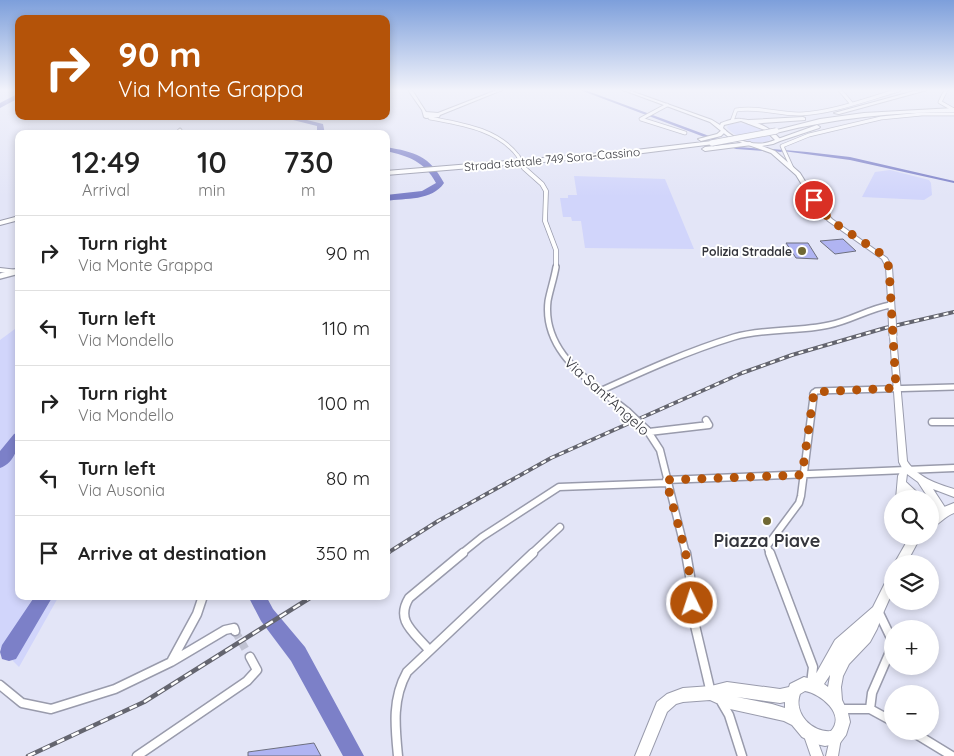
<!DOCTYPE html>
<meta charset="utf-8">
<style>
:root{--surface:#fff;--page:#f6f6f6;--text:#222;--muted:#767676;--line:#e0e0e0}
body{margin:0;font-family:Quicksand,sans-serif;background:var(--page);color:var(--text);height:100vh;display:flex;flex-direction:column;font-size:19px;white-space:nowrap}
*{box-sizing:border-box;margin:0}
p{font-size:16px;color:var(--muted)}
.icon{flex:none;width:28px;height:28px;fill:none;stroke:currentColor;stroke-width:2;stroke-linecap:round;stroke-linejoin:round}
.map{position:relative;flex:1;overflow:hidden}
.sheet{position:absolute;left:15px;top:130px;width:375px;height:470px;display:flex;flex-direction:column;background:var(--surface);border-radius:10px;box-shadow:0 2px 8px #0003}
.sheet>*{flex:none}
.guide{position:absolute;left:15px;top:15px;width:375px;height:105px;border-radius:10px;box-shadow:0 2px 8px #0003;background:#b45309;color:#fff;overflow:hidden}
.controls{position:absolute;left:884px;top:490px;display:grid;gap:10px}
.controls a{display:grid;place-items:center;width:55px;height:55px;border-radius:50%;background:var(--surface);box-shadow:0 2px 8px #0003;font-size:25px}
.pin{position:absolute;display:grid;place-items:center;width:42px;height:42px;color:#fff;margin:-21px;border:2px solid #fff;border-radius:50%;box-shadow:0 1px 5px #0007}
.me{position:absolute;width:55px;margin:-28px;rotate:356deg;stroke-linejoin:round;filter:drop-shadow(0 0 4px #0008)}
.turn{display:flex;align-items:center;gap:18px;height:105px;padding:0 20px;font-size:22px}
.turn .icon{width:65px;height:65px;stroke-width:2.5}
.turn b{display:block;font-size:35px;line-height:42px}
.eta{display:flex;justify-content:space-evenly;align-items:center;height:85px;text-align:center}
.eta b{font-size:30px;font-weight:600;line-height:35px}
ul{padding:0;list-style:none}
li{display:flex;align-items:center;gap:15px;height:75px;padding:0 20px;border-top:1px solid var(--line)}
li div{flex:1}
li b{display:block;font-size:19px}
li em{font-style:normal}
.map>svg:first-child{display:block}
.green{fill:#d1d5fb}
.lines{fill:none;stroke-linecap:round;stroke-linejoin:round}
.canal{fill:#7c80c8;fill-rule:evenodd}
.river{fill:#7c80c8;fill-rule:evenodd}
.building{fill:#b0b4f2;stroke:#6d6f7f}
.minor-tunnel{stroke:#c0c2d2;stroke-width:8;stroke-dasharray:8 4.5;stroke-linecap:butt}
.minor-far4-casing{stroke:#999bac;stroke-width:4.5}
.minor-far3-casing{stroke:#999bac;stroke-width:5.5}
.minor-far2-casing{stroke:#999bac;stroke-width:8}
.minor-far1-casing{stroke:#999bac;stroke-width:9}
.minor-casing{stroke:#999bac;stroke-width:11}
.tertiary-casing{stroke:#999bac;stroke-width:2}
.primary-casing{stroke:#999bac;stroke-width:2}
.trunk-casing{stroke:#999bac;stroke-width:2}
.minor-far4{stroke:#fff;stroke-width:3}
.minor-far3{stroke:#fff;stroke-width:4}
.minor-far2{stroke:#fff;stroke-width:5}
.minor-far1{stroke:#fff;stroke-width:6}
.minor{stroke:#fff;stroke-width:8}
.tertiary{fill:#fff;fill-rule:evenodd}
.primary{fill:#fff;fill-rule:evenodd}
.trunk{fill:#fff;fill-rule:evenodd}
.rail-far1-casing{stroke:#64656f;stroke-width:4}
.rail-casing{stroke:#64656f;stroke-width:4.5}
.rail-far1{stroke:#fff;stroke-width:2;stroke-dasharray:5;stroke-linecap:butt}
.rail{stroke:#fff;stroke-width:2.5;stroke-dasharray:8;stroke-linecap:butt}
.minor-bridge-far1-casing{stroke:#999bac;stroke-width:4.5;stroke-linecap:butt}
.minor-bridge-casing{stroke:#999bac;stroke-width:9;stroke-linecap:butt}
.tertiary-bridge-casing{stroke:#999bac;stroke-width:9;stroke-linecap:butt}
.trunk-bridge-casing{stroke:#999bac;stroke-width:7;stroke-linecap:butt}
.minor-bridge-far1{stroke:#fff;stroke-width:3}
.minor-bridge{stroke:#fff;stroke-width:6}
.tertiary-bridge{stroke:#fff;stroke-width:7}
.trunk-bridge{stroke:#fff;stroke-width:5.5}
.route{stroke:#b45309;stroke-width:9;stroke-dasharray:0 16.2}
.poi-dot{fill:#706834;stroke:#fff;stroke-width:2}
.labels{text-anchor:middle;dominant-baseline:central;stroke-width:4;stroke-linejoin:round;paint-order:stroke}
.far-street-label{font-size:12px;fill:#34353c;stroke:#fff}
.far-poi-label{font-size:12px;font-weight:bold;fill:#34353c;stroke:#fff;text-anchor:end}
.street-label{font-size:15px;fill:#34353c;stroke:#fff}
.near-poi-label{font-size:18px;font-weight:bold;fill:#34353c;stroke:#fff}
</style>
<div class="map">
<svg width="954" height="756" viewBox="0 0 954 756">
<rect width="100%" height="100%" fill="#e3e5f7"/>
<!-- green -->
<path class="green" d="M737,123C750,123 759,128 770,135V140C756,147 738,139 727,128L728,125Z
M890,170L929,180L931,183L932,195L924,200L862,197L875,172Z
M574,176L665,179L694,249L585,248L581,221H572L571,217H563L560,198H568V195H577Z
M19,326V596H59L19,667L0,648V340Z"/>
<g class="lines">
<!-- canal -->
<path class="canal" d="M580,90H585L739,147L765,149L767,150L765,151L736,149Z
M772,149L807,152L850,157L954,181V183L850,160L783,151L781,152L774,151L772,150Z"/>
<!-- river -->
<path class="river" d="M19,93V98L0,108V103Z
M277,116H291L323,124L325,134H317V126Z
M386,147C415,152 430,156 444,183C432,201 406,198 386,201V195L422,191L436,183C425,162 409,156 386,151Z
M19,432C19,446 15,463 0,468V451L14,434Z
M35,596H53L16,659L9,661L2,659L0,652L2,645Z
M248,596H266L273,609L305,647L364,756H343L291,661L261,621Z"/>
</g>
<!-- building -->
<path class="building" d="M843,239L856,251L835,254L820,241Z
M786,243H808L818,259L796,258Z
M314,743L321,756H248V752Z"/>
<g class="lines">
<!-- minor-tunnel -->
<path class="minor-tunnel" d="M235,631L250,657"/>
<!-- minor-far4 casing -->
<g class="minor-far4-casing">
<path id="minor-far4" d="M840,90L851,103
M946,90L940,102L954,110
M667,105L641,119L685,133
M430,118C461,124 498,129 518,156
M732,121L736,110C758,106 780,115 801,114C835,112 867,99 899,90
M176,134L180,130
M523,166L525,169
M792,168L782,146L809,135L881,118L922,114H954"/>
</g>
<!-- minor-far3 casing -->
<g class="minor-far3-casing">
<path id="minor-far3" d="M524,168L542,184L546,191L545,221L556,250V268"/>
</g>
<!-- minor-far2 casing -->
<g class="minor-far2-casing">
<path id="minor-far2" d="M556,267C554,279 550,290 548,301C543,343 575,371 605,394
M0,276L19,271
M600,391C644,371 688,351 734,337C765,328 798,332 829,325C850,321 868,309 890,305
M813,394L816,391L954,387"/>
</g>
<!-- minor-far1 casing -->
<g class="minor-far1-casing">
<path id="minor-far1" d="M604,393L627,411
M932,422H954
M647,430L660,450L686,554
M649,432L709,425L706,420
M666,480L954,468
M461,554L482,537L559,487L667,483
M531,554L560,527
M770,554L767,546L799,503L801,496L814,393"/>
</g>
<!-- minor casing -->
<g class="minor-casing">
<path id="minor" d="M686,553L690,576L693,617L711,693
M770,553L813,667L811,684
M879,613L892,640
M429,650C414,632 395,621 409,598L463,553
M172,660L197,614L203,596
M0,685L22,703L51,709L115,689L171,662L225,630L234,628L235,631
M722,703L729,715L742,756
M839,709H870L892,721
M870,709L872,693L892,647
M911,731L952,756
M137,756L247,681L257,670L250,657
M398,756C395,726 392,699 407,672L533,553"/>
</g>
<!-- tertiary casing -->
<g class="tertiary-casing">
<path id="tertiary" d="M408,90H412L426,112L438,113L497,90H502L440,115L439,117L426,118L424,117L422,110Z
M623,90H628L712,120L720,125L721,123C727,121 734,118 741,119C755,120 771,128 780,139V141L773,144L762,146L775,151L800,173L821,207L832,219L887,258L892,267L895,315L894,317H890L889,315L886,267L882,259L828,221L817,209L796,175L771,153L731,139L710,122ZM741,121L765,130L775,140C757,148 737,142 723,128L724,125Z
M891,334H893L896,336L907,461C917,477 937,484 954,489V497L933,489L948,512L946,515L943,516L930,510V502H931L918,482L907,474L906,482L921,496L922,499H912L906,493V499H896L898,476L902,468L899,462L890,336Z
M809,727L813,729L823,756H811L803,733L805,729Z
M835,732L839,734L841,738L838,756H826L831,734Z"/>
</g>
<!-- primary casing -->
<g class="primary-casing">
<path id="primary" d="M954,503V513C945,516 939,525 930,528V516L939,509Z
M910,536H921L906,564H894Z
M892,575V593L884,611L877,629L870,642L849,664L843,676L841,687L842,700L848,713L850,722L846,735L840,743L825,746L816,744L802,737L792,725L784,721L730,709L710,700L683,702L676,704L667,712L649,756H635L657,702L667,694L683,688L711,686L727,682L780,689L789,687L790,684L804,677L811,679L817,672L835,640L873,607L888,577ZM830,675V676L828,687L824,684ZM805,691C821,694 846,714 831,731C812,733 793,713 800,694ZM737,697L780,703L785,702V708L772,704Z"/>
</g>
<!-- trunk casing -->
<g class="trunk-casing">
<path id="trunk" d="M918,90H927L839,114L834,113Z
M954,108V112C893,112 835,118 776,133L773,131L820,119L864,113Z
M803,117L805,118V120L749,124L746,122L749,120Z
M817,125L820,127L819,128L780,141L775,140Z
M723,129L726,131L721,136L701,141L698,139L717,134Z
M712,141L714,142V144L627,155L386,175V171L627,151Z
M750,142L753,144L752,145L705,151L702,149L705,147Z
M19,216V220L0,225V221Z
M0,268L18,270L19,272L15,274L0,272Z"/>
</g>
<!-- minor-far4 -->
<use href="#minor-far4" class="minor-far4"/>
<!-- minor-far3 -->
<use href="#minor-far3" class="minor-far3"/>
<!-- minor-far2 -->
<use href="#minor-far2" class="minor-far2"/>
<!-- minor-far1 -->
<use href="#minor-far1" class="minor-far1"/>
<!-- minor -->
<use href="#minor" class="minor"/>
<!-- tertiary -->
<use href="#tertiary" class="tertiary"/>
<!-- primary -->
<use href="#primary" class="primary"/>
<!-- trunk -->
<use href="#trunk" class="trunk"/>
<!-- rail-far1 casing -->
<g class="rail-far1-casing">
<path id="rail-far1" d="M386,554L438,521L551,458L742,373L792,355L885,328L954,312"/>
</g>
<!-- rail casing -->
<g class="rail-casing">
<path id="rail" d="M386,554L388,553
M28,756L144,702L313,596"/>
</g>
<!-- rail-far1 -->
<use href="#rail-far1" class="rail-far1"/>
<!-- rail -->
<use href="#rail" class="rail"/>
<!-- minor-bridge-far1 casing -->
<g class="minor-bridge-far1-casing">
<path id="minor-bridge-far1" d="M518,156L523,166"/>
</g>
<!-- minor-bridge casing -->
<g class="minor-bridge-casing">
<path id="minor-bridge" d="M627,411L647,430"/>
</g>
<!-- tertiary-bridge casing -->
<g class="tertiary-bridge-casing">
<path id="tertiary-bridge" d="M892,315L893,336"/>
</g>
<!-- trunk-bridge casing -->
<g class="trunk-bridge-casing">
<path id="trunk-bridge" d="M712,143L776,131"/>
</g>
<!-- minor-bridge-far1 -->
<use href="#minor-bridge-far1" class="minor-bridge-far1"/>
<!-- minor-bridge -->
<use href="#minor-bridge" class="minor-bridge"/>
<!-- tertiary-bridge -->
<use href="#tertiary-bridge" class="tertiary-bridge"/>
<!-- trunk-bridge -->
<use href="#trunk-bridge" class="trunk-bridge"/>
</g>
<!-- sky -->
<linearGradient id="sky" x2="0" y2="1"><stop stop-color="#7d9fdb"/><stop offset="0.46" stop-color="#f2f3fb"/><stop offset="1" stop-color="#f2f3fb" stop-opacity="0"/></linearGradient>
<rect width="954" height="196" fill="url(#sky)"/>
<g class="lines">
<!-- route -->
<path class="route" d="M692,603L690,576L685,550L666,480L802,475L814,392L896,388L889,267L880,253L830,220L814,200"/>
</g>
<!-- markers -->
<g class="poi-dot">
<circle cx="802" cy="251" r="5"/>
<circle cx="767" cy="521" r="5"/>
</g>
<g class="labels">
<!-- far-street labels -->
<g class="far-street-label">
<text transform="translate(552 159) rotate(-5)">Strada statale 749 Sora-Cassino</text>
</g>
<!-- far-poi labels -->
<g class="far-poi-label">
<text x="792" y="251">Polizia Stradale</text>
</g>
<!-- street labels -->
<g class="street-label">
<text transform="translate(607 396) rotate(42)">Via Sant'Angelo</text>
</g>
<!-- near-poi labels -->
<g class="near-poi-label">
<text x="767" y="540">Piazza Piave</text>
</g>
</g>
</svg>
<div class="controls">
<a><svg class="icon" aria-label="search" viewBox="0 0 24 24"><circle cx="10" cy="10" r="6"/><path d="M15 15l6 6"/></svg></a>
<a><svg class="icon" aria-label="layers" viewBox="0 0 24 24"><path d="M12 4l9 5-9 5-9-5zM3 14l9 5 9-5"/></svg></a>
<a>+</a>
<a>−</a>
</div>
<div class="pin" style="left:814px;top:200px;background:#d93025"><svg class="icon" aria-label="arrive" viewBox="0 0 24 24"><path d="M6 21V4h12l-3 4 3 4H6"/></svg></div>
<svg class="me" style="left:692px;top:603px" viewBox="-20 -20 40 40"><circle r="17" fill="#b45309" stroke="#fff" stroke-width="3"/><path d="M0-11L8 9 0 5-8 9z" fill="#fff"/></svg>
<div class="guide">
<div class="turn"><svg class="icon" aria-label="right" viewBox="0 0 24 24"><path d="M7 20v-9h11M14 6l5 5-5 5"/></svg><div><b>90 m</b>Via Monte Grappa</div></div>
</div>
<section class="sheet">
<div class="eta">
<div><b>12:49</b><p>Arrival</p></div>
<div><b>10</b><p>min</p></div>
<div><b>730</b><p>m</p></div>
</div>
<ul>
<li><svg class="icon" aria-label="right" viewBox="0 0 24 24"><path d="M7 20v-9h11M14 6l5 5-5 5"/></svg><div><b>Turn right</b><p>Via Monte Grappa</p></div><em>90 m</em></li>
<li><svg class="icon" aria-label="left" viewBox="0 0 24 24"><path d="M17 20v-9H6M10 6l-5 5 5 5"/></svg><div><b>Turn left</b><p>Via Mondello</p></div><em>110 m</em></li>
<li><svg class="icon" aria-label="right" viewBox="0 0 24 24"><path d="M7 20v-9h11M14 6l5 5-5 5"/></svg><div><b>Turn right</b><p>Via Mondello</p></div><em>100 m</em></li>
<li><svg class="icon" aria-label="left" viewBox="0 0 24 24"><path d="M17 20v-9H6M10 6l-5 5 5 5"/></svg><div><b>Turn left</b><p>Via Ausonia</p></div><em>80 m</em></li>
<li><svg class="icon" aria-label="arrive" viewBox="0 0 24 24"><path d="M6 21V4h12l-3 4 3 4H6"/></svg><div><b>Arrive at destination</b></div><em>350 m</em></li>
</ul>
</section>
</div>
